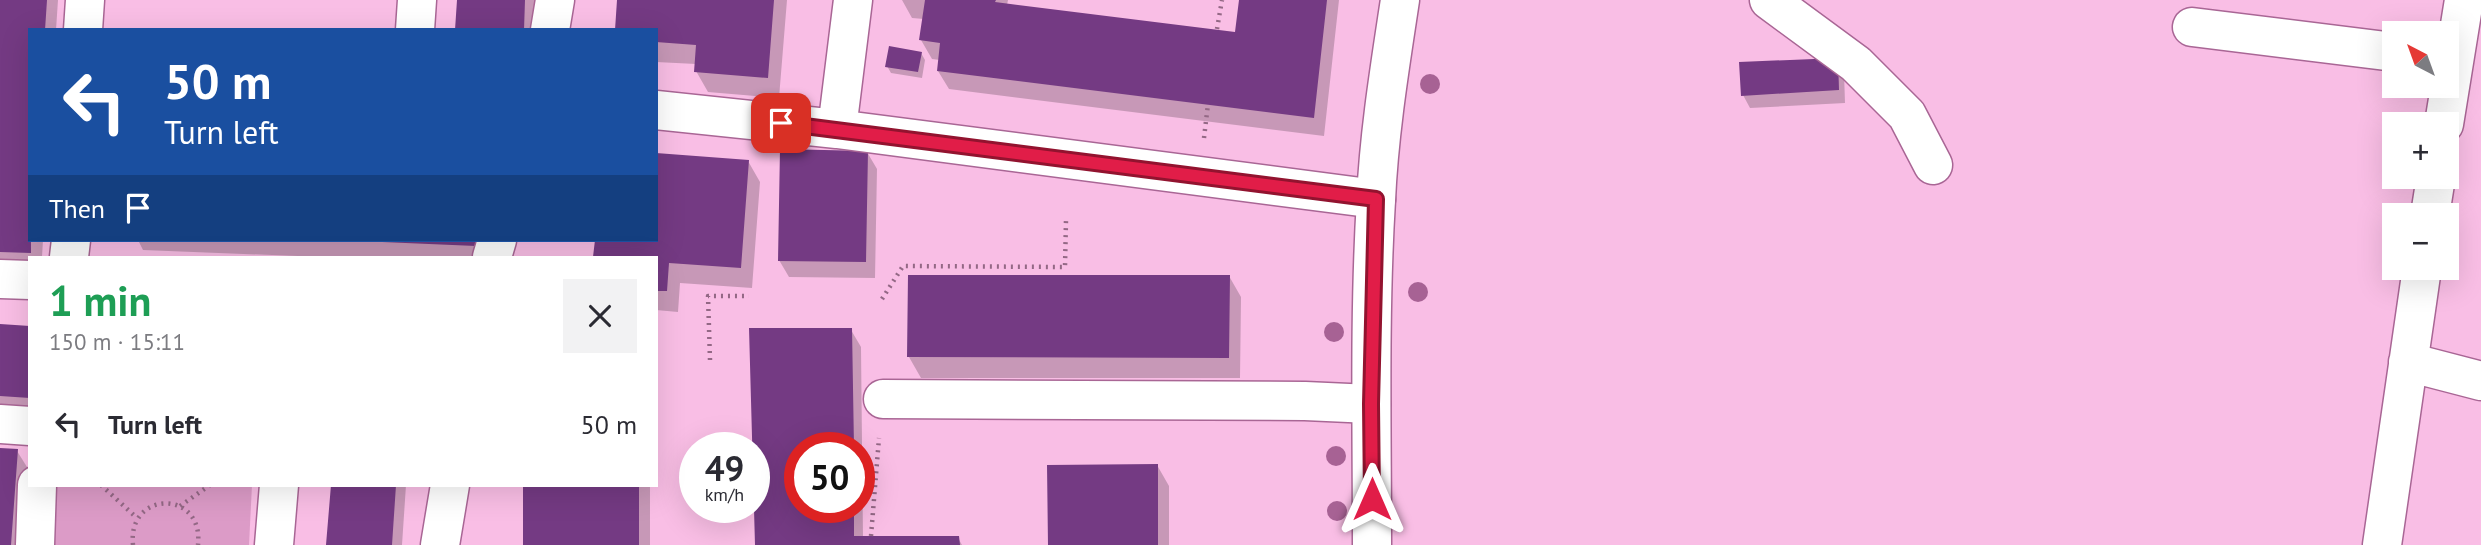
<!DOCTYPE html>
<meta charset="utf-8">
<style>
:root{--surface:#fff;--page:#f2f2f3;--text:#2b2b33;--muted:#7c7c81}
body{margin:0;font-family:"PT Sans",sans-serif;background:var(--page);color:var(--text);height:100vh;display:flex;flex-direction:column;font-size:26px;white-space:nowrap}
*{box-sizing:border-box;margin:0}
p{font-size:23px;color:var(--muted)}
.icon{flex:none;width:38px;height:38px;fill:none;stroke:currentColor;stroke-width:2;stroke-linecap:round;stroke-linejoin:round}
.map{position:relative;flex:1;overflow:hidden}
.side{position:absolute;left:28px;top:256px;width:630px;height:231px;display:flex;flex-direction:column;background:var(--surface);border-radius:0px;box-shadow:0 7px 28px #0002}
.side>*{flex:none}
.hud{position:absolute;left:28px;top:28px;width:630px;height:214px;border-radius:0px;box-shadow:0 7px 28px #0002;background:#1a4fa0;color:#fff;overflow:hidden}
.needle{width:46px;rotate:319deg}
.tools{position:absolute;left:2382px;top:21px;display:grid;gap:14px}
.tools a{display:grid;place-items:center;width:77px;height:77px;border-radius:0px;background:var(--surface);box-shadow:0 7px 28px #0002;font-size:35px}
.speed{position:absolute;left:679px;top:432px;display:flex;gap:14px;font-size:35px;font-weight:700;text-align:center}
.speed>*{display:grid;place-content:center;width:91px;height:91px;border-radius:50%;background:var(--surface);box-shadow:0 7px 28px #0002;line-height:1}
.speed small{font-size:18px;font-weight:400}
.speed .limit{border:10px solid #d22;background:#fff;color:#111}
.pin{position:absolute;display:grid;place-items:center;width:60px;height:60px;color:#fff;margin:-30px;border-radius:14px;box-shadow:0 4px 10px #0006}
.me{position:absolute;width:77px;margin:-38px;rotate:0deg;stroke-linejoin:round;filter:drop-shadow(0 0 5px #0008)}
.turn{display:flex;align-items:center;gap:24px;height:147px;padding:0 21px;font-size:32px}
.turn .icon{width:91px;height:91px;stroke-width:2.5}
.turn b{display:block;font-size:49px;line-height:60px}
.then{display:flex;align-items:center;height:66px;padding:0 21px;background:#0003;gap:14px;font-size:26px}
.round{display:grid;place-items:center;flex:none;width:74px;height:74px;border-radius:0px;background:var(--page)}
.headline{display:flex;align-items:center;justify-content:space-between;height:119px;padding:0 21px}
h1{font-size:42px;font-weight:700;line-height:52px;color:#1e9e55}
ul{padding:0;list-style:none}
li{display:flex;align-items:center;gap:21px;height:98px;padding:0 21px}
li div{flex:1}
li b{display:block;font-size:26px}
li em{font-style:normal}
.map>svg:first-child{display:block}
.green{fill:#dc9bc7}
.shadow{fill:#0003;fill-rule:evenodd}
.building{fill:#743a83}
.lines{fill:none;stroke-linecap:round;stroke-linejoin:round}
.minor-casing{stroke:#a96695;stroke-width:41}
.major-casing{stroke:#a96695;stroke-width:41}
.path{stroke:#936885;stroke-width:4.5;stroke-dasharray:2 5;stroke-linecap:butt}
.minor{stroke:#fff;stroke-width:38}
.major{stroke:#fff;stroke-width:38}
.tree{fill:#a76294}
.route-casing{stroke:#92132f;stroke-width:18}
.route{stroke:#e11d48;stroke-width:12}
</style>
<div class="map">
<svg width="2481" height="545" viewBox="0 0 2481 545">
<rect width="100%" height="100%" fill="#f9bee5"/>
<!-- green -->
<path class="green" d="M56,485H252L249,545H53Z"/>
<!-- shadow -->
<path class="shadow" d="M0,0H58L56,30H30V240H43L42,257H30V271L0,270Z
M459,0H535L533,30H457Z
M619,0H787L779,98L708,92L696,71V64L656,62V30Z
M902,0H1008L1007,5L1236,34L1240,0H1339L1324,136L949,89L938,71L940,60L932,59L921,40L924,19L912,18Z
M921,53L925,60L922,78L891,73L887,66Z
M1844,72L1845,103L1750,108L1743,95Z
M867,152L877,169L875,278L789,277L779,260Z
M748,161L760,182L752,288L680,283L678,312L656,310V257H595L597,240H656Z
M138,240H487V257H322L143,250Z
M1229,276L1241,297L1240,378H921L909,357Z
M0,326L30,328V413L0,411Z
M851,330L861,347L863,538H958L962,545H757ZM800,448H859V508H800Z
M0,450L17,451L27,467L21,545H0Z
M1157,465L1169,486V545H1050Z
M332,485H406L402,545H328Z
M525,485H650V545H525Z"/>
<!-- building -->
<path class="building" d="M0,0H47L45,30H30L31,253L0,252Z
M457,0H525L524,30H455Z
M617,0H774L768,78L694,72L696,45L656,42V30H615Z
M925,0H996L995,2L1235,32L1239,0H1327L1314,118L937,71L940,43L919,40Z
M889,46L922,52L918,72L885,67Z
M1838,58L1839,90L1741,96L1739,62Z
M780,149L868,151L866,262L778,261Z
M656,153L749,160L741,268L669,263L667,291H656V257H593L595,240H656Z
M382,240H477L476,246L382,242Z
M908,275H1230L1229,358L907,357Z
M0,324L30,326V398L0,396Z
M749,328H852L854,448H800V508H854V536H959L960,545H755Z
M0,448L18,449L11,545H0Z
M1158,464V545H1048L1047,465Z
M331,485H396L392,545H326Z
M523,485H639V545H523Z"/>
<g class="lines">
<!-- minor casing -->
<g class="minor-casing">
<path id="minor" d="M1769,0L1856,64L1907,115L1933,165
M2192,27L2394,52
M83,30L85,0
M415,30L417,0
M550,30L555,0
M656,110L837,129L1376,199
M2444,124L2464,0
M837,129L853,0
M2430,215L2436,177
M69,257L71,240
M492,257L497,240
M0,279L30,280
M2408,362L2481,381
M883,399L1305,401L1371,404
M0,424L30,426
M35,545L37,485
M274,545L279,485
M440,545L450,485
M2382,545L2422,268"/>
</g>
<!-- major casing -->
<g class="major-casing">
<path id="major" d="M1372,545C1372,430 1369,315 1376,200C1379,133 1390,66 1400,0"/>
</g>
<!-- path -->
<path class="path" d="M1217,29L1222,0
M1204,138L1208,104
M882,299L903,266L1065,267L1066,220
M710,360L708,296H749
M101,485L137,518
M180,506L210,485
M871,536L879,438
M133,545C127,490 204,489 198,545"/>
<!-- minor -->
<use href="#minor" class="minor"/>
<!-- major -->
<use href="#major" class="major"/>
</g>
<!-- trees -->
<g class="tree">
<circle cx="1430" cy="84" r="10"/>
<circle cx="1418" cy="292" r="10"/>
<circle cx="1334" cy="332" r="10"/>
<circle cx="1336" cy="456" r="10"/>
<circle cx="1337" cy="511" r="10"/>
</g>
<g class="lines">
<!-- route casing -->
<g class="route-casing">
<path id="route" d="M781,123L1376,199L1371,404L1372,499"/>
</g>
<!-- route -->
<use href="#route" class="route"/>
</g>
</svg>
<div class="tools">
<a><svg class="needle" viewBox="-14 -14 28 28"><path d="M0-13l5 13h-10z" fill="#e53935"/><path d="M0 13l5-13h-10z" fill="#7c7c81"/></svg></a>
<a>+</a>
<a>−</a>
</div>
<div class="speed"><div>49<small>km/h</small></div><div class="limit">50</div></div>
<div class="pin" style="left:781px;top:123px;background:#d93025"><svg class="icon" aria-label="arrive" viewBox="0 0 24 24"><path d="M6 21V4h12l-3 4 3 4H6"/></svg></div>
<svg class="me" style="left:1372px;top:499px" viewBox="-20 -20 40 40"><path d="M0-17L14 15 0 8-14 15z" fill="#e11d48" stroke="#fff" stroke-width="4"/></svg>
<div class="hud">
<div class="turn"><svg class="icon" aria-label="left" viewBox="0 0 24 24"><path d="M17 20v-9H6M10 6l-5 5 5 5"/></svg><div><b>50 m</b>Turn left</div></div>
<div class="then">Then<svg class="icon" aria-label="arrive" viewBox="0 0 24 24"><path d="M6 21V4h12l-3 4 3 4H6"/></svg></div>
</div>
<section class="side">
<div class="headline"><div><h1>1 min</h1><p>150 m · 15:11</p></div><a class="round"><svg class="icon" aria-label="close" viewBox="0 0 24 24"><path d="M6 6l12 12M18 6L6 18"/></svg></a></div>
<ul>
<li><svg class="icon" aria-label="left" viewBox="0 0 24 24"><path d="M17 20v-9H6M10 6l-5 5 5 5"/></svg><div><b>Turn left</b></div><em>50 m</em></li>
</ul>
</section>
</div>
